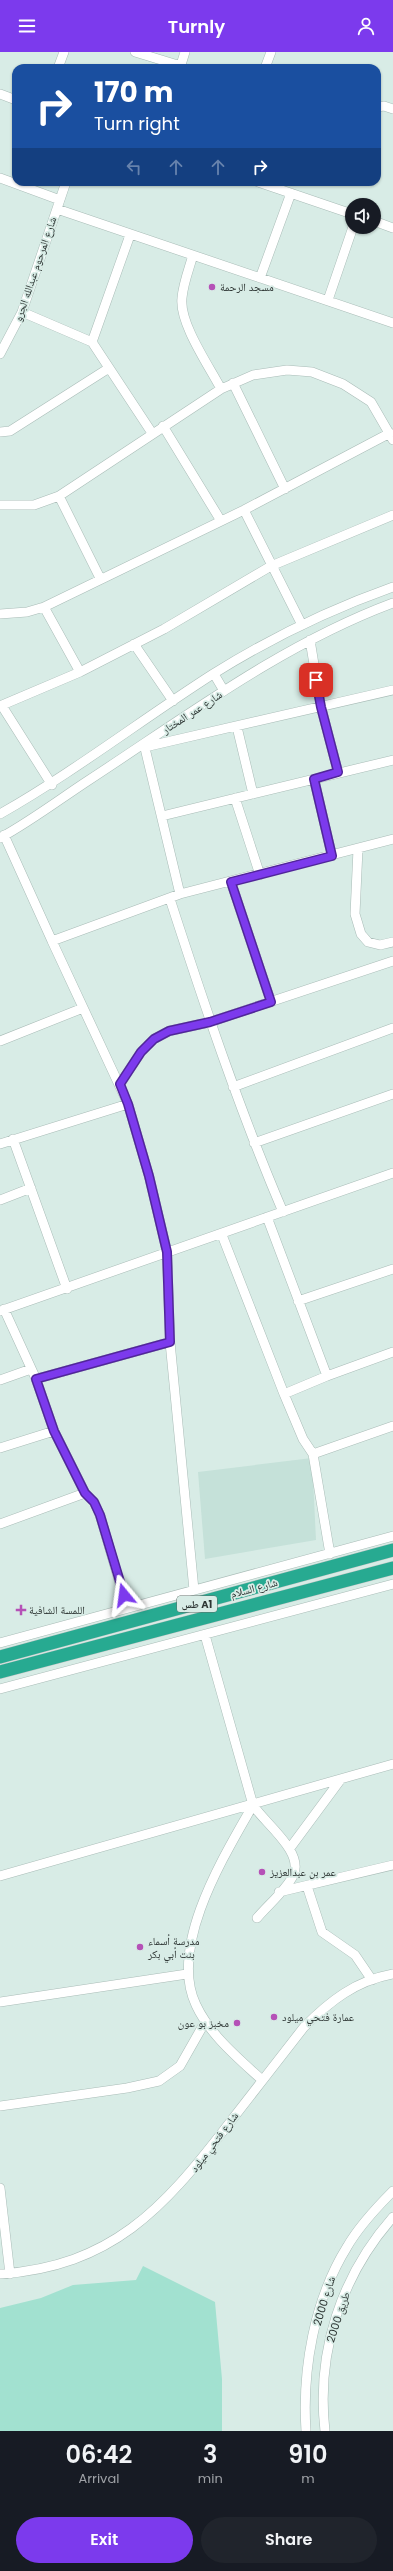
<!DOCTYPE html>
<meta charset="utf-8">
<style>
:root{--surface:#171b24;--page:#20242c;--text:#f1f3f6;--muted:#9ea1a6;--accent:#7c3aed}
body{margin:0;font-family:Poppins,"Noto Naskh Arabic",sans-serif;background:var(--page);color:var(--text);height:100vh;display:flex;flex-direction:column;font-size:15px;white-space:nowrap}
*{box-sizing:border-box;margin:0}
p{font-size:13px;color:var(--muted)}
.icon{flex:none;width:22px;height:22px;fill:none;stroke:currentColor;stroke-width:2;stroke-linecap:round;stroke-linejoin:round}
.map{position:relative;height:2379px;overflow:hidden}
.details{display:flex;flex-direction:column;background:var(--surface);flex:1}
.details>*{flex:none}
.guide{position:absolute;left:12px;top:12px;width:369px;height:122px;border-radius:12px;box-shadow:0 1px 3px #0004;background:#1a4fa0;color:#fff;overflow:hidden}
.fabs{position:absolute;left:345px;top:146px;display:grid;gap:8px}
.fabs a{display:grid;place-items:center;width:36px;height:36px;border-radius:50%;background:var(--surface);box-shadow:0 1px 3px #0004;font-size:20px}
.pin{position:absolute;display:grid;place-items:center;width:34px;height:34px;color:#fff;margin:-17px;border-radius:8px;box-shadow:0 2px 6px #0006}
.me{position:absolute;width:44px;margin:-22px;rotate:344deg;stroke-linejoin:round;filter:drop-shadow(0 0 3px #0008)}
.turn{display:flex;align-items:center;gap:14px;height:84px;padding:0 16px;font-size:18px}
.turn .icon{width:52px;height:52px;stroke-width:2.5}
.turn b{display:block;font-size:28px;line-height:34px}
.lanes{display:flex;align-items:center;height:38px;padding:0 16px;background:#0003;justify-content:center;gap:20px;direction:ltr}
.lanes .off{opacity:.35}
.eta{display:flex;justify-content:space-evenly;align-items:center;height:68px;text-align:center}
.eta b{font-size:24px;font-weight:600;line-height:28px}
.action{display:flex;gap:8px;margin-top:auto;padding:8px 16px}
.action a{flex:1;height:46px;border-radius:24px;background:var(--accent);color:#fff;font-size:16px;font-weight:600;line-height:46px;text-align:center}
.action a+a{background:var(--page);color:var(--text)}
header{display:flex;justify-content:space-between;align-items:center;height:52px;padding:0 16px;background:var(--accent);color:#fff;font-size:18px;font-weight:600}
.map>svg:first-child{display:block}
.built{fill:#c5e1d9}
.garden{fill:#a2e1d0}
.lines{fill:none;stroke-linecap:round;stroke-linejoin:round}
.minor-casing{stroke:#a9bcb7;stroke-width:10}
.highway-casing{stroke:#c8caca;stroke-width:14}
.minor{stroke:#fff;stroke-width:9}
.highway{stroke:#27aa91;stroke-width:13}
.route-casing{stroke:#51269a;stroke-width:10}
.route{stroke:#7c3aed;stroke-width:7}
.poi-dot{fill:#b551b7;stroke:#d8ece6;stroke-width:1.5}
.labels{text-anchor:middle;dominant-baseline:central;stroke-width:3.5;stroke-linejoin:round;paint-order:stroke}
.shield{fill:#d8ece6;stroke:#606c69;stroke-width:1}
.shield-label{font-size:10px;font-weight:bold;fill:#2d3533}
.street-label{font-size:11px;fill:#2d3533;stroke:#d8ece6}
.poi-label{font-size:11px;fill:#2d3533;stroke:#d8ece6;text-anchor:start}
</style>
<header><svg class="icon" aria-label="menu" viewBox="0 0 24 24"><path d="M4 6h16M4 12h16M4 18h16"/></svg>Turnly<svg class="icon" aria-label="person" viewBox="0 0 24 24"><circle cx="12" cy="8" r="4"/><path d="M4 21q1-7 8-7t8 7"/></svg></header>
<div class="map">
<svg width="393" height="2379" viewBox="0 0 393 2379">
<rect width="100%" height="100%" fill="#d8ece6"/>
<!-- built -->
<path class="built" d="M312,1406L316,1488L205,1507L198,1420Z"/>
<!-- garden -->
<path class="garden" d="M143,2214L215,2250L222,2327V2379H0V2256L41,2246L73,2233L136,2228Z"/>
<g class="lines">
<!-- minor casing -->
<g class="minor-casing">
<path id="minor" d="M135,0L181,14
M58,16L64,0
M180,16L185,0
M265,16L271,0
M0,42L16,48
M377,55L384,54L393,57
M0,126L60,148
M258,130L352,162
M57,157L393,271
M374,169L393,176
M193,203C189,217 183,232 182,246C179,271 209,314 221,337
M260,226L291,141
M328,248L353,175
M22,260L92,290L152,381
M92,290L130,183
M0,302L22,260L66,130
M233,331L285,437
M163,374L221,469
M0,380L10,379L109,316
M59,444L100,526
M0,453H34L59,444L221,337L253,323L287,318L312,320L343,332L371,350L393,388
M244,458L302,573
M0,562L27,560L44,555
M310,588L321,655L338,720
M134,592L173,649
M80,620L44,555L244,458L390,381
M214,622L224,639
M0,654L80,620L164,577L271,514L393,463
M2,654L52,733
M237,675L253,742
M144,692L180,842L393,787
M145,695L393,638
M314,727L332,804
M235,746L260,823
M0,762C74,720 141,668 213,622C269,587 331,557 393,535
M162,764L393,708
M4,783L52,889
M0,786C31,769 60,747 89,728C187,664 283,592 393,551
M358,797L355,862L361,882L368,890L380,893L393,890
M231,830L271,950
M180,842L52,889L128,1052L149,1124L167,1200L170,1290L194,1538
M170,847C204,952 239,1057 283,1160
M0,989L83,956
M120,1032L141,1000L154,987L169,979L210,970L393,909
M233,1035L393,976
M13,1087L67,1237
M254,1091L393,1042
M0,1092L128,1052
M0,1148L31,1136
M267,1165L327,1324
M222,1183L284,1342L303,1387L313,1402L330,1502
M298,1249L393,1217
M4,1257L36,1327L54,1379L85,1441L94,1450L100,1463L127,1556
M0,1259L393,1121
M36,1327L170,1290
M0,1328L31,1317
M284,1342L327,1324L393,1300
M0,1396L54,1379
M313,1402L393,1374
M0,1472L85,1441
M205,1583L253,1753C265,1772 305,1800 293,1824C285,1839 268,1853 257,1866
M0,1591L393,1484
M0,1637L393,1532
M253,1753C224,1804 168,1894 196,1953C210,1983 238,2006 262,2028
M290,1796L341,1727
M0,1824L393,1712
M307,1834L322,1880L355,1903L372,1928
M279,1840L393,1813
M0,1950L187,1922
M0,2054L127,2036L159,2029L180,2014L205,1970
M0,2136L10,2222
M0,2222C112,2214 163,2157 227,2074C253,2041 278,2008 304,1975C330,1949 355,1929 393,1922
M306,2379C302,2318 314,2248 347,2195C359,2174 376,2156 393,2139
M325,2379C316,2300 341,2224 393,2165"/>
</g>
<!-- highway casing -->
<g class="highway-casing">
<path id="highway" d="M0,1605L393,1498
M0,1620L393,1516"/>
</g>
<!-- minor -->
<use href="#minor" class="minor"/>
<!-- highway -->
<use href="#highway" class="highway"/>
</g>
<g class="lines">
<!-- route casing -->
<g class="route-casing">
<path id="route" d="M124,1543L100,1463L94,1450L85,1441L54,1379L36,1327L170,1290L167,1200L149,1124L128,1052L120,1032L141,1000L154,987L169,979L210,970L271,950L231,830L332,804L314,727L338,720L321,655L316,628"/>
</g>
<!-- route -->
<use href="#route" class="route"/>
</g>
<!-- markers -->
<g class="poi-dot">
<circle cx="212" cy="235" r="4"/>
<path d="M19 1552h4v4h4v4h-4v4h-4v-4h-4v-4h4z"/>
<circle cx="262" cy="1820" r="4"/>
<circle cx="140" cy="1895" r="4"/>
<circle cx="274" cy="1965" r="4"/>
<circle cx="237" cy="1971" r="4"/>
</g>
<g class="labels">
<!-- shield labels -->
<rect class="shield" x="177" y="1544" width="40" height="16" rx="3"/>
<g class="shield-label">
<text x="197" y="1552">طس A1</text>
</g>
<!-- street labels -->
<g class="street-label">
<text transform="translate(35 217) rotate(-71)">شارع المرحوم عبدالله الجرو</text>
<text transform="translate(192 660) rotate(-33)">شارع عمر المختار</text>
<text transform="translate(254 1536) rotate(-15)">شارع السلام</text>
<text transform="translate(214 2090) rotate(-53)">شارع فتحي ميلود</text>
<text transform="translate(324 2249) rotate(-73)">شارع 2000</text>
<text transform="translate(338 2265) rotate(-72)">طريق 2000</text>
</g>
<!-- poi labels -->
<g class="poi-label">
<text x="220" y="235">مسجد الرحمة</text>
<text x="29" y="1558">اللمسة الشافية</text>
<text x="270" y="1820">عمر بن عبدالعزيز</text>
<text x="148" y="1889">مدرسة أسماء<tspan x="148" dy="13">بنت أبي بكر</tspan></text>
<text x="282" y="1965">عمارة فتحي ميلود</text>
<text x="229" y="1971" text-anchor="end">مخبز بو عون</text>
</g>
</g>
</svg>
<div class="fabs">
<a><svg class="icon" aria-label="sound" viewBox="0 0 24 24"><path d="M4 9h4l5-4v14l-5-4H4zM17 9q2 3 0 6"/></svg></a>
</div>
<div class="pin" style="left:316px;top:628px;background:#d93025"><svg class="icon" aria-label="arrive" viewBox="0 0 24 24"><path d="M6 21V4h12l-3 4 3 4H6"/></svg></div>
<svg class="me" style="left:124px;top:1543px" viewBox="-20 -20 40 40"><path d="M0-17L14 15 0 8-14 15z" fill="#7c3aed" stroke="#fff" stroke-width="4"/></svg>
<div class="guide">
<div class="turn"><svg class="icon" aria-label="right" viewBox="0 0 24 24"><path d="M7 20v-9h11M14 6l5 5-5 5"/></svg><div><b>170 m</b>Turn right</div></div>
<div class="lanes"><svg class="icon off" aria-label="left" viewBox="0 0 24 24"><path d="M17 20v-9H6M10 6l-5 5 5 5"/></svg><svg class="icon off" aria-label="ahead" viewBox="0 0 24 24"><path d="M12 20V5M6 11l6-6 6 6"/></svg><svg class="icon off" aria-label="ahead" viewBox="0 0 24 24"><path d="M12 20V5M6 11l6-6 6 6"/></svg><svg class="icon" aria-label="right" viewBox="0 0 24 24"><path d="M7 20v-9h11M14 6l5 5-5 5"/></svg></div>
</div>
</div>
<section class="details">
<div class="eta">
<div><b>06:42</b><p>Arrival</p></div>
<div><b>3</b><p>min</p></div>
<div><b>910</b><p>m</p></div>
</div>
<div class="action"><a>Exit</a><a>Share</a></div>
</section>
